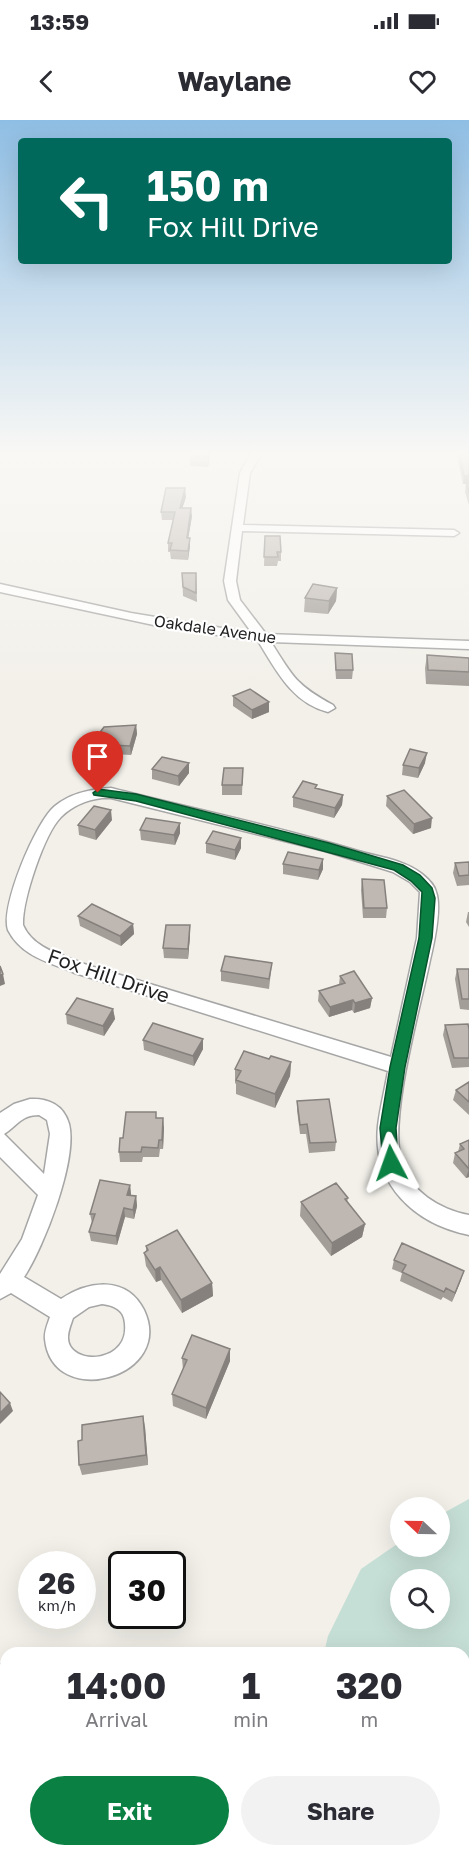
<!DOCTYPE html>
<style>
:root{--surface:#fff;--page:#f2f2f3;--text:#2b2b33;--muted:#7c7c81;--accent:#0b8043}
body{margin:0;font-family:"Golos Text",sans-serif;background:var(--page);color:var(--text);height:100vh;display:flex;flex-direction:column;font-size:22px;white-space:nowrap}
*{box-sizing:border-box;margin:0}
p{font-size:20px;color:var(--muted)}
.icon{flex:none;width:33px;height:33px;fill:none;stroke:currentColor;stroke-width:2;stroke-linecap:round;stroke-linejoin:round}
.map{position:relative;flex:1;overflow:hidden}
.panel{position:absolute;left:0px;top:1527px;width:470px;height:210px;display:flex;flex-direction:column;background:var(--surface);border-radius:18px 18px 0 0;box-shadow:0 6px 24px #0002}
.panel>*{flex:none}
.top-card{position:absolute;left:18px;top:18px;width:434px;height:126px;border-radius:6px;box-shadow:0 6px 24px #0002;background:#00695c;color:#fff;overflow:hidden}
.needle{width:39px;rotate:292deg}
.controls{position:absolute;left:390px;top:1377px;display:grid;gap:12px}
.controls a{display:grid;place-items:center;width:60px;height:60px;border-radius:50%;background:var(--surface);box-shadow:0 6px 24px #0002;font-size:30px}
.speed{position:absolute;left:18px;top:1431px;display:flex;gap:12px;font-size:30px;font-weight:700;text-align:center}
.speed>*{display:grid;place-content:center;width:78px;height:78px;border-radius:50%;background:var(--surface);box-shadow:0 6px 24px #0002;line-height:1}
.speed small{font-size:15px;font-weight:400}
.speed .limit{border:3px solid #111;border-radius:9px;background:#fff;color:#111}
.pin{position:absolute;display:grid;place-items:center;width:51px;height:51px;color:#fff;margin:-62px -26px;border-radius:50% 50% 50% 0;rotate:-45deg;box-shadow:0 0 6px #0007}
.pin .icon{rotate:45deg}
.me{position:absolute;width:66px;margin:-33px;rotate:356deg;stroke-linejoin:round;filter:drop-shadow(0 0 4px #0008)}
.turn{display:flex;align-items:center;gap:21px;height:126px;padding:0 30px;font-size:27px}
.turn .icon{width:78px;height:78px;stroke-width:2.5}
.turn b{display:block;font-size:42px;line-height:51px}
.eta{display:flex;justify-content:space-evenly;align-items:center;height:102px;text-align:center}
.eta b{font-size:36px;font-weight:700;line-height:42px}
.primary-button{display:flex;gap:12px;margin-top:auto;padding:12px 30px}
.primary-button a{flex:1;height:69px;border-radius:36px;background:var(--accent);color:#fff;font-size:24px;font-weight:700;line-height:69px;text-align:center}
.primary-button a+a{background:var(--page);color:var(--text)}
.status{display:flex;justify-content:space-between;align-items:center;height:42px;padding:0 30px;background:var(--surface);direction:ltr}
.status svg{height:16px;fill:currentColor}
header{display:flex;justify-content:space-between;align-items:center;height:78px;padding:0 30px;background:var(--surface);font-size:27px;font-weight:700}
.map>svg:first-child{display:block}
.wetland{fill:#c6dfd6;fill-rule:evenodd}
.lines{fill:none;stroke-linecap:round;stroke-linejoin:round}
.street-casing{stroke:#a6a6a6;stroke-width:3}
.street{fill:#fff;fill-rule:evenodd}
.wall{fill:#a49e99}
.shaded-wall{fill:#86817d}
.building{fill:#bfb8b2;stroke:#86817d;stroke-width:1.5}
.route{fill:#0b8043;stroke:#07532c;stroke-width:1.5}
.labels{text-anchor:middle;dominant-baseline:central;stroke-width:4.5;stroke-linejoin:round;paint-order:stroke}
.far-street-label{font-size:16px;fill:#222;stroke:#fff}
.street-label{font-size:20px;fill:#222;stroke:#fff}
</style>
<div class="status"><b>13:59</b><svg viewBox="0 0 49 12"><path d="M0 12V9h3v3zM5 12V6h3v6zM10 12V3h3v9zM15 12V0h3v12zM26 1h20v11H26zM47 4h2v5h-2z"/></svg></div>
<header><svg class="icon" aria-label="back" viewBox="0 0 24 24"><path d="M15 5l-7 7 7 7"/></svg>Waylane<svg class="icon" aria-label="heart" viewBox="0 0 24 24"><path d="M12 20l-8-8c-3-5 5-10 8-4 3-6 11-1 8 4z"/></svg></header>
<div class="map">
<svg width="469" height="1737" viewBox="0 0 469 1737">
<rect width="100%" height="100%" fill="#f2f0e9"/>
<!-- wetland -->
<path class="wetland" d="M469,1379V1737H317L314,1731H464V1533H324L328,1516L361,1449L400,1422V1426H440V1395ZM400,1460H440V1498H400Z"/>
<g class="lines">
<!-- street casing -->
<g class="street-casing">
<path id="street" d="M252,332H262L250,353L243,405L454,410L459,413L454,416L242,411L236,461L240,480L266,514L469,521V529L271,522C293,557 296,565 333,585L335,588L328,592C292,583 276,550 258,521L163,507L0,472V464L131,493L252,513L228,480L224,461L240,353Z
M111,668C193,689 277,706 358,731C379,737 405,740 422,754C427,758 435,766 436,772C442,788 434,823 430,840C420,889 389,996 401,1041C409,1071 441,1090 469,1095V1115C415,1104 372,1065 378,1006C380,988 385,969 388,951L75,853C49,842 22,837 8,810C0,787 36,701 55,686C71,673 91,669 111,668ZM102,678H111L325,731L393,752L410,762L420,772L417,818L391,937L87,845C64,835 34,830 23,805C22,781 44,714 61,697C72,686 86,680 102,678Z
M30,979C48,978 64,985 69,1004C78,1039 44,1127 24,1157L61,1179C89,1160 127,1156 144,1190C176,1258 52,1291 45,1219C44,1212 48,1203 50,1197L11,1173L0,1179V1154L22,1119L38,1075L0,1037V993L14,984ZM39,995L47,1000L50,1014L44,1054L4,1014C17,1006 21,995 39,995ZM102,1184C111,1185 121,1188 124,1198C135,1245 67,1247 68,1217C68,1211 71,1204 73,1198L89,1187Z"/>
</g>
<!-- street -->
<use href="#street" class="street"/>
</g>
<!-- wall -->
<path class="wall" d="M211,332L208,347L190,346V334Z
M456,332H469V363L463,364Z
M466,363L469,364V385L465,372Z
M186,377L182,388L192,396L188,418L190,426L188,440L171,439L170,432H168V423L173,400H162L161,392Z
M265,416L281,432V441H278L277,446H264Z
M182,453H196L197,482L183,476Z
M337,468L336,481L328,494L304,492L305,478Z
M335,533L353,550L352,559H336L335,543Z
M427,535L469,538V566L426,564L425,548Z
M233,576L269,592L252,599L233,586Z
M136,605L137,614L131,635L92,633L91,624Z
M425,643L418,658L402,655L403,645Z
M243,648L242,675H222V665Z
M152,649L189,653L179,666L152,659Z
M317,668L343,675L342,685L334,698L293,687V677Z
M387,676L431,708L413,714L386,686Z
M112,700L96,720L79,715L78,705Z
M140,710L180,713L175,725L141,720Z
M241,718V728L235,740L206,733V723Z
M323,739V749L318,760L283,754V744Z
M469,742V765L457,766L453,753L455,743Z
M362,759L387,788L386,798H363L361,770Z
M468,792H469V807L466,802Z
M78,796L133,804L134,814L121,826L80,806Z
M190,815L188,839L164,838L163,828Z
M272,843L269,869L221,861V851Z
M457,849H469V890L460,889L455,859Z
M340,856L372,878L370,888L354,893L352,890L329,897L318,881L319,871L339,864Z
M113,889L115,899L104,916L67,904L66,894Z
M445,905L469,909V947L452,948L443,915Z
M143,920L203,929L194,946L144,930Z
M291,942L290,956L275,988L236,974V964L235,963V949Z
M469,962V995L453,980L456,970Z
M297,981L336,1022L335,1031L309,1033L306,1014H300L297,990Z
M157,998L164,1008L163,1029H160L159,1037H143L142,1042H120L119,1032L123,1018Z
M469,1020V1057L466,1058L453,1043L455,1033L458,1032L460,1024Z
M130,1065L131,1076H136L137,1086L134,1099L125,1097L117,1125L91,1121L89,1112L92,1103L90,1094Z
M348,1078L347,1083L365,1104L362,1117L331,1136L300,1096L301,1082Z
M146,1126L212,1163L213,1176L182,1193L161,1160L156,1162L146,1146L144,1133L146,1131Z
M394,1140L461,1160L452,1182L443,1177L441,1180L400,1161L402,1153L392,1149Z
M230,1229V1241L206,1299L173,1286L172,1274L183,1250L182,1238Z
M145,1307L148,1345L82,1355L79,1345Z"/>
<!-- shaded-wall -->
<path class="shaded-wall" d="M209,332H211L208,347V335Z
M469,355V363L463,364L464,356Z
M185,368L186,377L180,396V388Z
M191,388L192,396L187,426V418Z
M190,418V426L188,440V431Z
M337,468L336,481L328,494L329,481Z
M269,582V592L252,599V590Z
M136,605L137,614L131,635L130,626Z
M427,633L425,643L418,658L419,648Z
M189,643V653L179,666L178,656Z
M343,675L342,685L334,698L335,688Z
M111,690L112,700L96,720L95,710Z
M432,698L431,708L413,714L414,704Z
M180,703V713L175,725L174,715Z
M241,718V728L235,740V730Z
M323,739V749L318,760L319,750Z
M133,804L134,814L121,826L120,816Z
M190,805V815L188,839V829Z
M3,854L5,864L0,866V855Z
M372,878L370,888L354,893L355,883Z
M353,880L352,890L329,897L330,887Z
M113,889L115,899L104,916L103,906Z
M203,919V929L194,946L193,936Z
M291,942L290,956L275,988V974Z
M163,998L164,1008L163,1029L162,1020Z
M469,1049V1057L466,1058Z
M130,1065L131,1074L129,1084L127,1075Z
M136,1076L137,1086L134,1099L133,1090Z
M124,1088L125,1097L117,1125L116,1116Z
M365,1104L362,1117L331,1136L332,1123Z
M160,1147L161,1160L156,1162L155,1150Z
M464,1151L461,1160L452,1182L455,1173Z
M212,1163L213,1176L182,1193L181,1180Z
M230,1229V1241L206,1299V1288Z
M10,1283L13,1291L0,1304V1293Z
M143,1296L145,1307L148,1345L146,1335Z"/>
<!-- building -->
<path class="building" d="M191,332H209L208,335L190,334Z
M459,332H469V355L464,356Z
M466,363L469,364V373Z
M166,368H185L180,388H191L187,418H190L188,431L170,430L172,423H168L175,392H161Z
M265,416H280L281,432H277L278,437H264Z
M182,453H196V473L183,467Z
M313,464L337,468L329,481L305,478Z
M335,533L352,534L353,550H336Z
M427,535L469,538V552L428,550Z
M250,569L269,582L252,590L233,576Z
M136,605L130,626L91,624L104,607Z
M410,629L427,633L419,648L403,645Z
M162,637L189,643L178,656L152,649Z
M224,648H243L242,665H222Z
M303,661L317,665L315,668L343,675L335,688L293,677Z
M404,670L432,698L414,704L387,676Z
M94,686L111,690L95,710L78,705Z
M146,698L180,703L174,715L140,710Z
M213,711L241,718L235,730L206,723Z
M288,732L323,739L319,750L283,744Z
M469,742V755L459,756L455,743Z
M362,759L384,760L387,788H364Z
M92,784L133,804L120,816L78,796Z
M166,805H190L188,829L163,828Z
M225,836L272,843L269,859L221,851Z
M0,846L3,854L0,855Z
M457,849H469V879H462Z
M354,851L372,878L355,883L353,880L330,887L319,871L345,863L340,856Z
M77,878L113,889L103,906L66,894Z
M153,903L203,919L193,936L143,920Z
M468,904L469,909V938H454L445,905Z
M244,931L269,939L271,936L291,942L275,974L236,960L241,951L235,949Z
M469,962V982L456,970Z
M329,979L336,1022L310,1023L307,1004L300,1005L297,981Z
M126,992H156V998H163L162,1020H159L158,1028L142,1027L141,1032H119L120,1018H123Z
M469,1020V1049L455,1033L464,1029L460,1024Z
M100,1060L130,1065L127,1075L136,1076L133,1090L124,1088L116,1116L89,1112L95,1094H90Z
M336,1063L348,1078L345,1079L365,1104L332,1123L301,1082Z
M177,1110L212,1163L181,1180L160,1147L155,1150L144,1133L148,1130L146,1126Z
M402,1123L464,1151L455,1173L446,1168L444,1172L402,1152L406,1145L394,1140Z
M192,1215L230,1229L206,1288L172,1274L187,1240L182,1238Z
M0,1272L10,1283L0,1293Z
M143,1296L146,1335L79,1345L78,1321L82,1320V1305Z
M34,1528L35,1533H24Z
M6,1541V1571L0,1546V1544Z"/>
<!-- sky -->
<linearGradient id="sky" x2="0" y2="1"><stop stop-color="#8fbee4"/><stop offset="0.58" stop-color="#f9f8f5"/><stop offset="1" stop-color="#f9f8f5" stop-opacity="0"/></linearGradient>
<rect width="469" height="575" fill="url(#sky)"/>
<!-- route -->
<path class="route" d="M98,669L136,674L329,723L403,745L420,755L432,768L435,778L432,818L405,947L396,1008L398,1043L396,1048L391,1050L385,1048L383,1043L380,1008L390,947L419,818L422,772L411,761L394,750L136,681L94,675L93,673Z"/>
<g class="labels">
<!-- far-street labels -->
<g class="far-street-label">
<text transform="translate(215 509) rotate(8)">Oakdale Avenue</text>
</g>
<!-- street labels -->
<g class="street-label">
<text transform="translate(109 855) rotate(19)">Fox Hill Drive</text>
</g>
</g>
</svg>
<div class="controls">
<a><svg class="needle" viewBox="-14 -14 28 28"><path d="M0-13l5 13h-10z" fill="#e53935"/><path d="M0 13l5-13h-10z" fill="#7c7c81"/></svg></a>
<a><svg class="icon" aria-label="search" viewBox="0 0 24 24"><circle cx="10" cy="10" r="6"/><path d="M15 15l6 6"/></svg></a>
</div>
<div class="speed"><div>26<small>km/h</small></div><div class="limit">30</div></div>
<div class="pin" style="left:98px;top:673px;background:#d93025"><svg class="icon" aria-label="arrive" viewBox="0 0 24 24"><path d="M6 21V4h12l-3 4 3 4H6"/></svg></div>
<svg class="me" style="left:391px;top:1043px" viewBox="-20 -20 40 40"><path d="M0-17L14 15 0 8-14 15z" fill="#0b8043" stroke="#fff" stroke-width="4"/></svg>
<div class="top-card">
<div class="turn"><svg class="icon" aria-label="left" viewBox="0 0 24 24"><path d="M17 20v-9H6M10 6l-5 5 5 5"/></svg><div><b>150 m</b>Fox Hill Drive</div></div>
</div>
<section class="panel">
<div class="eta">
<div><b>14:00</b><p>Arrival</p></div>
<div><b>1</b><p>min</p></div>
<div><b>320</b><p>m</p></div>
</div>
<div class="primary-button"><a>Exit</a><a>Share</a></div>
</section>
</div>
